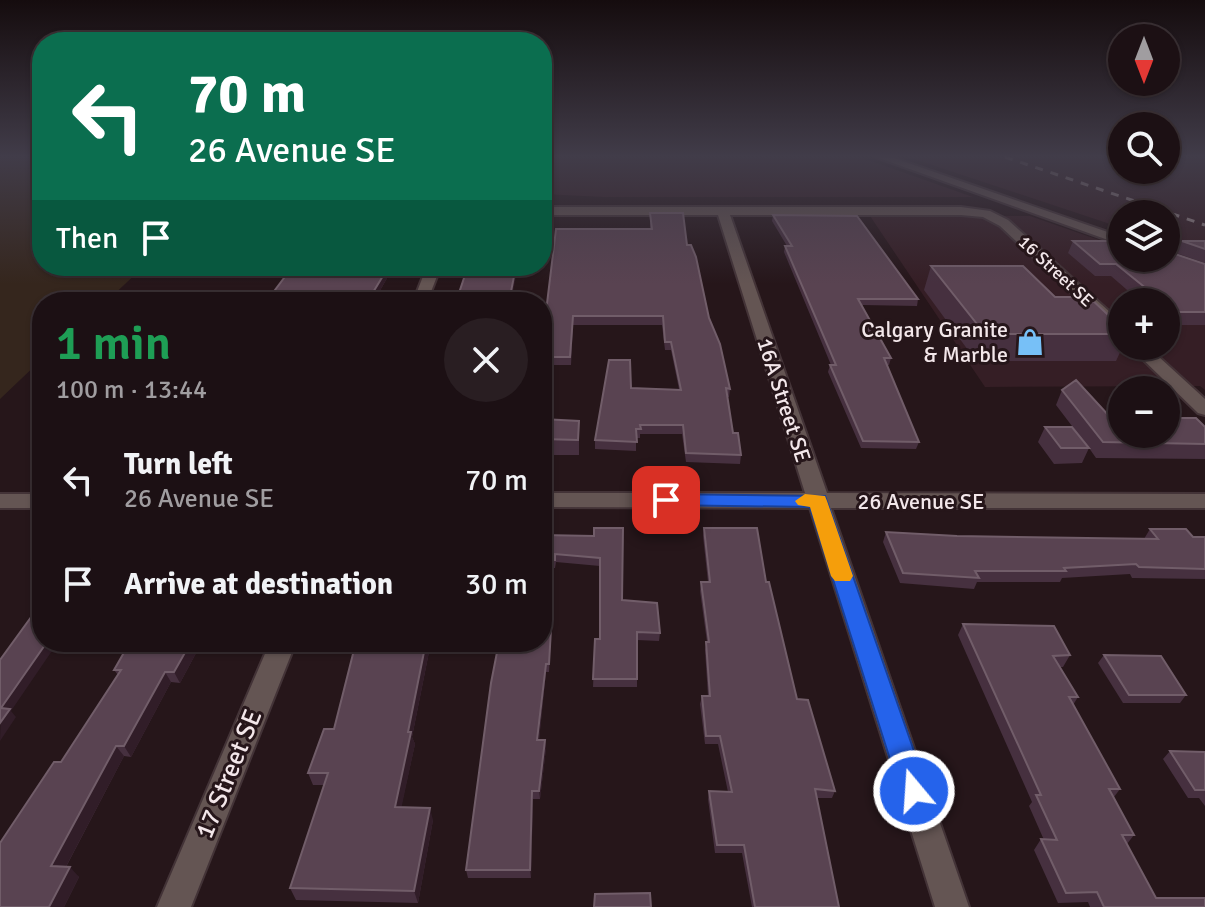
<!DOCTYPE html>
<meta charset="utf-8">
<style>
:root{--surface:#1c1014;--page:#291e22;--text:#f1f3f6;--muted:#a09da0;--line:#3a3034}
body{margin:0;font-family:Signika,sans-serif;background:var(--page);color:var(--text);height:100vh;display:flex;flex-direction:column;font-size:30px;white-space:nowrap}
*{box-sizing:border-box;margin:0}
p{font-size:26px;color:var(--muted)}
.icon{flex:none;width:44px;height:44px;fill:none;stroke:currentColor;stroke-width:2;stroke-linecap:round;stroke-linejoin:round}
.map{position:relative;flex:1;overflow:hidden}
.sheet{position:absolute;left:32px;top:292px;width:520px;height:360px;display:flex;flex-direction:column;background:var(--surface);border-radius:32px;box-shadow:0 2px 6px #0004,0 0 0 2px var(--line)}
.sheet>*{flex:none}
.banner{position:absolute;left:32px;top:32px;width:520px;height:244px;border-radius:32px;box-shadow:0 2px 6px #0004,0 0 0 2px var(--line);background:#0b6e4f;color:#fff;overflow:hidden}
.needle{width:52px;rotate:180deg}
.tools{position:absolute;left:1108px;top:24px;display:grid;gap:16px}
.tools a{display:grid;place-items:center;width:72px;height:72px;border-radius:50%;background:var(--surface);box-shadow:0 2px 6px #0004,0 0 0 2px var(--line);font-size:40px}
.pin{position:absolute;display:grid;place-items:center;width:68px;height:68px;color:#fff;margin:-34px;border-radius:16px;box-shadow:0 4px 12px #0006}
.me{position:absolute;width:88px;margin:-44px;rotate:342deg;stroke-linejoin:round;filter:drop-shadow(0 0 6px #0008)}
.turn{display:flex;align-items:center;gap:28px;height:168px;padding:0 24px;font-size:36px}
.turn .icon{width:104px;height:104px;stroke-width:2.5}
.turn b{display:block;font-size:56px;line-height:68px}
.then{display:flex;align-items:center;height:76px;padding:0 24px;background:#0003;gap:16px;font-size:30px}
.round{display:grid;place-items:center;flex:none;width:84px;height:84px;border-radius:42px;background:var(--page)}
.head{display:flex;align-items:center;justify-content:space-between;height:136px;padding:0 24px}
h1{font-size:48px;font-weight:600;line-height:60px;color:#1e9e55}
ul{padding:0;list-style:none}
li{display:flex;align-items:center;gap:24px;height:104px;padding:0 24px}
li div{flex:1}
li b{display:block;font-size:30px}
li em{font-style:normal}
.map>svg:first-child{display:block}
.built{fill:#351e25;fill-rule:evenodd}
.green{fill:#35261d}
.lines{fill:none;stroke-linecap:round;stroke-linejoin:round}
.minor-casing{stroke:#433337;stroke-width:4}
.minor{fill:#645553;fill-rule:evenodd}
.rail{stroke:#918386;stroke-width:3;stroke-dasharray:8 8;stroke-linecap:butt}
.wall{fill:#46303f}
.shaded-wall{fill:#311d28}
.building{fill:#594351;stroke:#715d69;stroke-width:2}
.route{fill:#2563eb;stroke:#184099;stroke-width:2}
.slow{fill:#f59e0b}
.labels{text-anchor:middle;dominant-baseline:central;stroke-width:6;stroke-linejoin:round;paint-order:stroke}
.far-street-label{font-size:18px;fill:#f3e7ea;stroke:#26161a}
.poi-label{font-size:22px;fill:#f3e7ea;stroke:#26161a;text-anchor:end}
.street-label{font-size:22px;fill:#f3e7ea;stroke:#26161a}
.near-street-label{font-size:26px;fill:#f3e7ea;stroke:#26161a}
</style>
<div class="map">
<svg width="1205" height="907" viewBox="0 0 1205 907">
<rect width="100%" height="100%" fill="#26161a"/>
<!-- built -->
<path class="built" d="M542,157H860L973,197H603L542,194Z
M908,157H1122V170H1166V157H1205V256L1166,243V214H1122V228Z
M870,216H1030L1122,248V258L1205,277V390L1200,386L985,387ZM1122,302H1166V346H1122Z"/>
<!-- green -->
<path class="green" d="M0,157H42V266H144L106,302H42V359L0,399Z"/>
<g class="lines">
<!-- minor casing -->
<g class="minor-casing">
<path id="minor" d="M876,157H891L1122,237V245Z
M542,207H961L990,211L1008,220L1122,323V337L1116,335L1000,226L983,217L961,215H730L827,493L1205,494V508H831L969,907H935L810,508L542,507V493H805L718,215H542Z
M427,266H441L427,302H413Z
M1129,346H1147L1205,399V415L1198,413Z
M0,494H42V508H0Z
M270,642H296L191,907H157Z"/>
</g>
<!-- minor -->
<use href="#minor" class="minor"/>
<!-- rail -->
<path class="rail" d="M1005,157L1205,225"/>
</g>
<!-- wall -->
<path class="wall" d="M650,213L687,245L730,389L729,397H727L733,433L741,455L740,464L686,462L682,434H640V438H636V451L595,449V440L631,388L679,389L671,350H665L662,325H573L571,365H542V345L650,229Z
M773,215L918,299L917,306L862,305L891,358L889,365H887L919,442L916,449L861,448L828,372L830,365H831L784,252L785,246H787L772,221Z
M1073,241L1205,264V325H1169L1166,323V302H1141L1111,276H1095L1068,253Z
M1182,241H1205V263L1176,253Z
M394,266L374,301L266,302Z
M931,266L1055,297L1122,328V346H1123L1116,361H976L924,290Z
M1062,390L1110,417L1205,427V459L1096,458L1089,448L1082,463L1054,464L1038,442L1045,427L1078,434L1056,405Z
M542,419L579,436V455H542Z
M704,528L766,582L797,699L835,791L832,798H817L839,907H752L742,853H715L708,799L709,791L728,792L718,744H705L700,704L702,696H708L705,650L707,642L700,591L701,582H708L703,536Z
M1150,529L1193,537H1205V579L1132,578L1130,574L1062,578L1060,582H977L974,589L900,583L883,542L886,532L957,536L1144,539Z
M542,535L594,536L622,600L660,633L659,641L637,640V687H593L595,639H600V566L556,562L555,568H552L548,628L551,629V637L549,672H546L539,740H545L546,748L540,799H533L531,878H468L466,870L542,642Z
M963,624L1070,655L1063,667H1059L1078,697L1073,705L1120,789L1114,797L1134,835L1127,844L1156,898L1205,907H1090L1088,902L1058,903L1034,850L1041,839L1044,840L1029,806L1032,802L958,635Z
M202,642L180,683L171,682L131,757L124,756L66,867L79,877L64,907L61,762L118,675L114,670Z
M356,642H431L412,737L415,744L401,807L433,820L418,903L296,900L290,888L324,785H313L308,773L334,729Z
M1104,655L1186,695L1180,703H1123L1098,663Z
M1170,751L1205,752V806L1199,798H1188L1163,759Z"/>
<!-- shaded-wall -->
<path class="shaded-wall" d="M389,266H394L374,301L372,294Z
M516,266H518L511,302H509Z
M552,560V568L548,637L547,628Z
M47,642H58L11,711L16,717L0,741L1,708Z
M191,642H202L180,683L174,672Z
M426,642H431L412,737L415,744L399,819L395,807L408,732Z
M546,664V672L538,748L537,740Z
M165,672L171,682L131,757L124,746Z
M545,740L546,748L540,799L539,791Z
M116,746L124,756L61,876L51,866Z
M532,791L533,799L531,878L530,870Z
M430,808L433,820L418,903L414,891Z
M70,867L79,877L64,907H49Z"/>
<!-- building -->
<path class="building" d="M650,213H683L687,245H691L696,257L709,318L720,344L730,389L726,388L733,433H738L741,455L686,453L683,425H640L641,429H636L637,442L595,440L609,360H630L631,388L681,390L671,342H665L663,316H573L570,357H542V345L556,229H652Z
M773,215L857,216L918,299H858L891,358H884L919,442L863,441L830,365H836L785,246H792Z
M1073,241H1122V258H1166V251L1205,264V312H1175L1166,304V302H1163L1116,264H1100Z
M1182,241H1205V249Z
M293,266H389L372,294H368L364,302H266Z
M468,266H516L509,302H456Z
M931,266H1023L1055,297H1089L1122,328V334H985Z
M1076,380L1110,417H1122V434H1166V418H1196L1205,427V444L1103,442L1062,390Z
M542,419L579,421L578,440L542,439Z
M1045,427H1072L1089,448H1061Z
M594,528H623L622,600L657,603L660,633L637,632V679H593L595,639H600V558L555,554V560H552L547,628L551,629L549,664H546L537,740H545L539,791H532L530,870H466L491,683L499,642H542V535L594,536Z
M704,528H757L766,582H769L797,699L808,700L835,791L815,789L839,907H755L744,845H717L709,791L732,792L720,736H706L702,696H710L706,642H709L701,582H710Z
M1150,529H1186L1193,537H1205V569L1139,567L1136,564L1064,568L1066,571H975L979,578L903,573L886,532L957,536L1158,539Z
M42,602V642H47L1,708L10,709L0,723V660Z
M963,624L1054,626L1070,655L1053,656L1078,697H1069L1120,789H1109L1134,835H1122L1156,898H1205V907H1104L1097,892L1066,893L1041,839L1057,840L1036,795H1041Z
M130,642H191L174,672H165L124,746H116L51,866L70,867L49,907H0V843L54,762H61L121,670H114Z
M356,642H426L408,732H411L395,807L430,808L414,891L290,888L328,773H308L324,729H334Z
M1104,655L1161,656L1186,695H1129Z
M1170,751L1205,752V790H1195Z
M650,893L651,907H594L595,894Z"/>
<!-- sky -->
<linearGradient id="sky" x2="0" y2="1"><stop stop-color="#150c0e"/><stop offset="0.55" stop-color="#413c49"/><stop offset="1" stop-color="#413c49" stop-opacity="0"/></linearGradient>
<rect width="1205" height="284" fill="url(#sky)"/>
<!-- route -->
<path class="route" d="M666,494L825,496L928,791L924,800L914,804L904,800L900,791L810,507L659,505L656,500Z"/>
<!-- slow -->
<path class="slow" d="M805,494L825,496L827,501L853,576L850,581H835L831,576L810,507L798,505L795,501Z"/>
<!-- icons -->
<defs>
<g id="shop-bare" transform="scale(2.16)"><path d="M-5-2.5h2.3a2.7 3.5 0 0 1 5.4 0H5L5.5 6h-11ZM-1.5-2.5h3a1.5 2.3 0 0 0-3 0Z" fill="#77c0f7" stroke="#26161a" stroke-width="2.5" paint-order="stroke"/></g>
</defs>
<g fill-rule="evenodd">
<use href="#shop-bare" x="1030" y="342"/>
</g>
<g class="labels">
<!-- far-street labels -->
<g class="far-street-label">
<text transform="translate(1056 271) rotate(43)">16 Street SE</text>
</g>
<!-- poi labels -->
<g class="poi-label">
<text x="1008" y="329">Calgary Granite<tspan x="1008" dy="25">&amp; Marble</tspan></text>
</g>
<!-- street labels -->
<g class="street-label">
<text transform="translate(784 400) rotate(72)">16A Street SE</text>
<text x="921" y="501">26 Avenue SE</text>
</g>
<!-- near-street labels -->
<g class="near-street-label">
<text transform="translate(229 774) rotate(-68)">17 Street SE</text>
</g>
</g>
</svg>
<div class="tools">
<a><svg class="needle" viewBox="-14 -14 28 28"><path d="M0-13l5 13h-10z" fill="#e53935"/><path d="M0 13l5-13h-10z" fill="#a09da0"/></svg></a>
<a><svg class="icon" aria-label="search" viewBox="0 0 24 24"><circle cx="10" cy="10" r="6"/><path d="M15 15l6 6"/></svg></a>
<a><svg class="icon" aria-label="layers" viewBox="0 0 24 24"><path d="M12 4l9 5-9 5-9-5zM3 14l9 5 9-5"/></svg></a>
<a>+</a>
<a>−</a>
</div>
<div class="pin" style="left:666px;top:500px;background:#d93025"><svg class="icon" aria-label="arrive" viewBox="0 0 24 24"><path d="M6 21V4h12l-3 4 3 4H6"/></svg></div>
<svg class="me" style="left:914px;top:791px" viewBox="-20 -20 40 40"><circle r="17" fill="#2563eb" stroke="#fff" stroke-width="3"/><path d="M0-11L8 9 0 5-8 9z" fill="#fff"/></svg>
<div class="banner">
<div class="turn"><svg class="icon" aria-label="left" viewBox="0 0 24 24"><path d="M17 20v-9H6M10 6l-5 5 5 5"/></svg><div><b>70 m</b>26 Avenue SE</div></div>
<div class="then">Then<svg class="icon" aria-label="arrive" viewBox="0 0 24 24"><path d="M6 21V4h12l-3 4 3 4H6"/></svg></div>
</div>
<section class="sheet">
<div class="head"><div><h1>1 min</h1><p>100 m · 13:44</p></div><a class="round"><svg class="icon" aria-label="close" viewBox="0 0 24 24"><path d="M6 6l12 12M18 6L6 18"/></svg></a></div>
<ul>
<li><svg class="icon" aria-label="left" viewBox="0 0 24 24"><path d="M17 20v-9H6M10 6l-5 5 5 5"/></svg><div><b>Turn left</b><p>26 Avenue SE</p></div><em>70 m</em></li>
<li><svg class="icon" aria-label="arrive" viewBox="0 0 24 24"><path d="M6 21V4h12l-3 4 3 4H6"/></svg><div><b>Arrive at destination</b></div><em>30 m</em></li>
</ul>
</section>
</div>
